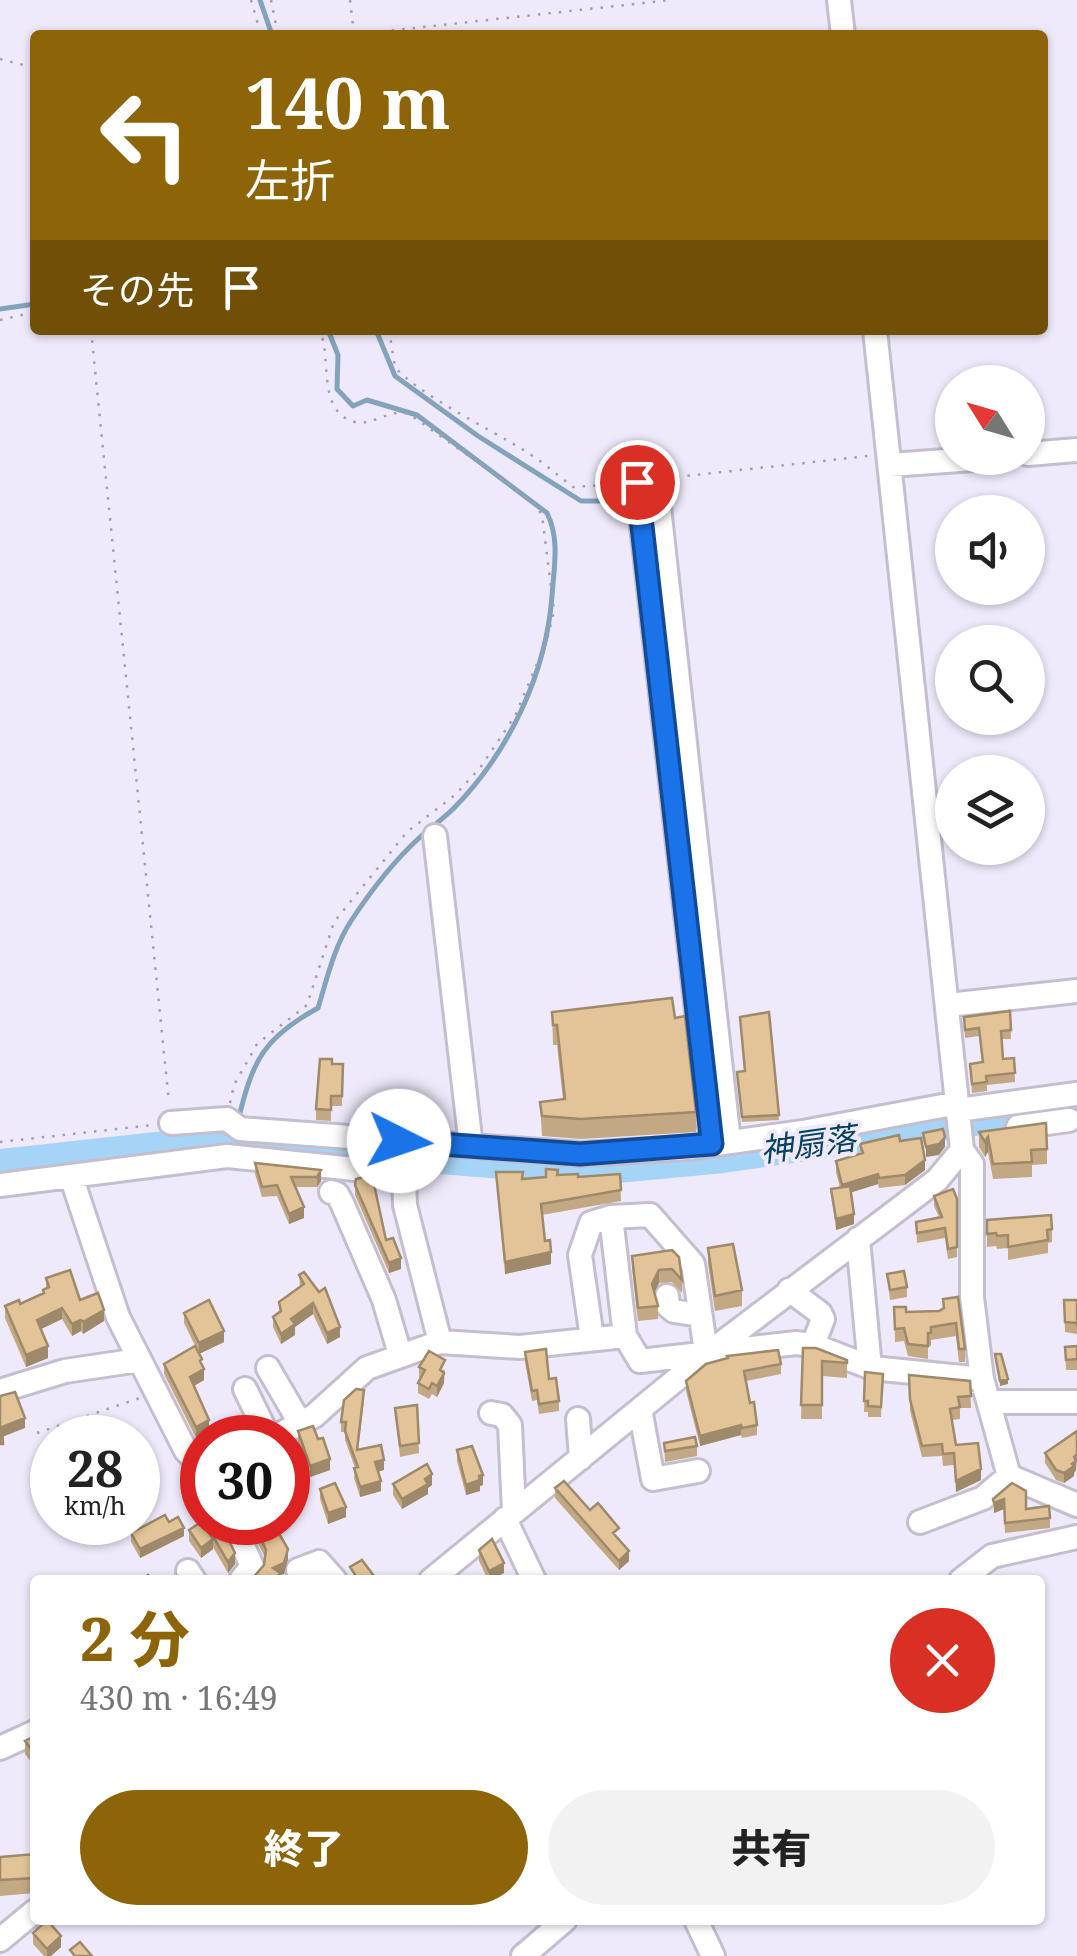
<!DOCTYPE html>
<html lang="ja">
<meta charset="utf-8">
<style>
:root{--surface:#fff;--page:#f2f2f2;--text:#222;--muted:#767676;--accent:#8d6508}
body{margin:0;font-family:"Noto Serif","Noto Sans JP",serif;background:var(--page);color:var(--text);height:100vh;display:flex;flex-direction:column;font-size:38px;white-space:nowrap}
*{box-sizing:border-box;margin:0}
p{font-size:32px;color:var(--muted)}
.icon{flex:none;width:55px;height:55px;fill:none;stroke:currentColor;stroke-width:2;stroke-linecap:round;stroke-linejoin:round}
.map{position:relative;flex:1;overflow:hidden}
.drawer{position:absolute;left:30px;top:1575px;width:1015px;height:350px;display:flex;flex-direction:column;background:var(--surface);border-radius:10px;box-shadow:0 2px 8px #0004}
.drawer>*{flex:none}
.banner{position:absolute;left:30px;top:30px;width:1018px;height:305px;border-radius:10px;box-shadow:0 2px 8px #0004;background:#8d6508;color:#fff;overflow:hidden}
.needle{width:65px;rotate:307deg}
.fabs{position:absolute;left:935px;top:365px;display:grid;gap:20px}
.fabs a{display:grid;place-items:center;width:110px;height:110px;border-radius:50%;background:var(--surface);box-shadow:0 2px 8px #0004;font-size:50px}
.speed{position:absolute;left:30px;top:1415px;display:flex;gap:20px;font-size:50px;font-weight:700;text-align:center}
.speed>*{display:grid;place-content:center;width:130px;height:130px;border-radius:50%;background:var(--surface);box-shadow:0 2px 8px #0004;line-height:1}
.speed small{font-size:25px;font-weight:400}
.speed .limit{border:15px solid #d22;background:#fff;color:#111}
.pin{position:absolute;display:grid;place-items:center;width:85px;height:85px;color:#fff;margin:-42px;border:5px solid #fff;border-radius:50%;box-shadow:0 2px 10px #0007}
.me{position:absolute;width:110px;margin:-55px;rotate:94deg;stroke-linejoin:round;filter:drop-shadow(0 0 8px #0008)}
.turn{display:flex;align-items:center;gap:35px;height:210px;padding:0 50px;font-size:45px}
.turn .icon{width:130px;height:130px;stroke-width:2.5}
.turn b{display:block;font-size:70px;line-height:85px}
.then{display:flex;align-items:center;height:95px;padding:0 50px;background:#0003;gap:20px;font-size:38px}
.round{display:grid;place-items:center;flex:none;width:105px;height:105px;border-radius:52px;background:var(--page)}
.head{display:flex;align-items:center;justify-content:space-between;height:170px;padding:0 50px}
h1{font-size:60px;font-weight:800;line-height:75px;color:var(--accent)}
.action{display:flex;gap:20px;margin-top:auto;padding:20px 50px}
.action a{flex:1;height:115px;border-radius:60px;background:var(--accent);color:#fff;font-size:40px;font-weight:800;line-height:115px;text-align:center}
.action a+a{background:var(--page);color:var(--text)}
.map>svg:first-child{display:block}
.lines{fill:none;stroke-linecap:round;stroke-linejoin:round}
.stream{stroke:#83a2bc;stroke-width:5}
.river{stroke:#a6d4f6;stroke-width:28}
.minor-casing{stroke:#c4becf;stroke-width:28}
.path{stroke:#a29eab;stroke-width:2.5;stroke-dasharray:2.5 8;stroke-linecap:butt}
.minor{stroke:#fff;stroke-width:22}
.wall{fill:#c2a983}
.shaded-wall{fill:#9e896a}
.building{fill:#e2c498;stroke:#9e896a;stroke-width:2.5}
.route-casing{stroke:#114b97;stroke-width:25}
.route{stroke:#1a73e8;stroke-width:18}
.labels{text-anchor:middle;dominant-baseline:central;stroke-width:8;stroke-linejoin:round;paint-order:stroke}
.water-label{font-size:32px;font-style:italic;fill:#074161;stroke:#efeafb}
</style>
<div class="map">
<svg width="1077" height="1956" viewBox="0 0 1077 1956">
<rect width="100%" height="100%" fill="#efeafb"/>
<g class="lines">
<!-- stream -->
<path class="stream" d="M260,0L272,35
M0,309L35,304
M376,330L395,376L478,436L581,501H632
M239,1117C253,1059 265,1037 318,1008C327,979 334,947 351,921C370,892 393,862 419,838C430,828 443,819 454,808C509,752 546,674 552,596C554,567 560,539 547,513L417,415L367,400L353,406L337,389L338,355L328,330"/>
<!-- river -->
<path class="river" d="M0,1163L166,1145L233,1143L515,1166L607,1170L723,1159L1077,1107"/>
<!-- minor casing -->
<g class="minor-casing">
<path id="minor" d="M839,0L843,35
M1028,454L1077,450
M890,465L988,458
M656,480L729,1142
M637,482L712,1144
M435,836L471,1146
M948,1005L1077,991
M958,1110L1077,1094
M171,1123L227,1119L240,1129L253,1130L581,1154L688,1148L803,1132L958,1103
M1018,1127L1069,1120
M962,1150L972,1164V1297L982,1379L1009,1476L1077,1505
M71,1176L118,1317L186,1451L202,1466
M0,1185L227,1156L404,1174L405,1205L440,1342
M331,1192L337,1194L342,1203L384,1300L400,1354
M611,1217L625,1336
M858,1239L870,1368
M789,1290L820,1313L823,1319L813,1345
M667,1296L668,1306L674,1311L700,1315
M592,1338L580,1255L591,1223L611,1217L650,1215L693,1264L705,1345L710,1352
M268,1368L300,1423
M245,1389L269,1438
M0,1391L65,1371L139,1360
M989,1402H1077
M640,1409L653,1479L698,1471
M491,1413L502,1415L510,1425L514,1512
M578,1419L581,1458
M273,1438L314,1416L367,1368L440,1342L520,1347L625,1336L640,1361L796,1343L813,1345L872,1368L982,1379
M505,1519L534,1580
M232,1522L252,1566L241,1580
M920,1522L983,1498L1009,1476
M298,1570L319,1562L335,1580
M188,1571L194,1580
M431,1580L710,1352L937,1180L962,1150L875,330
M961,1580L992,1556L1077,1537
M0,1748L35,1732
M696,1920L713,1956
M0,1940L35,1911
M523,1956L565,1920"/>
</g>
<!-- path -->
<path class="path" d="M251,0L261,35
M271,0L278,35
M350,0L354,34
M350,35L671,0
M0,59L35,68
M0,320L35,312
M91,330L169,1103
M389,330L395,367C416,393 491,430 522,449C539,459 556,474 573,487L619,484
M677,477L868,456
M230,1103L234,1085L257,1044L307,1005L334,922L407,832L455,795L480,768L515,716L547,640L554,611L542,515L534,502L409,414C390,408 373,426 355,422C315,412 333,353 319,330
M0,1142L153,1125
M37,1433L140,1398"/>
<!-- minor -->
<use href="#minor" class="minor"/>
</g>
<!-- wall -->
<path class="wall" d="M1010,1011L1011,1039H1002L1003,1059L1014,1058L1015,1082L987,1085V1091L972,1093L970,1064L982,1062L979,1036L965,1038L964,1017Z
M552,1012L675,1018L696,1112V1132L581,1139L542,1136L540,1102L563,1100L557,1045H553Z
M769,1012L779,1120L742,1122L737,1077L744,1071Z
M332,1064H343L342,1106H331V1121L316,1120V1109Z
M979,1132L1047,1149V1164L1032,1165V1177L993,1179L988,1152L985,1157L979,1147Z
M900,1141L925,1170L905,1185L879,1188L878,1184L850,1193L854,1224L836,1230L831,1189L840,1188L836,1172V1161L860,1154V1144Z
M255,1163L321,1170V1181L317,1187H296L304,1218L289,1224L277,1196L262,1197L255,1174Z
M496,1172L522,1179L557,1175L578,1177L620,1174L621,1201L542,1215L545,1241L551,1264L505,1274Z
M355,1185L386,1240L401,1269L389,1273L355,1195Z
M934,1196L957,1199V1257L948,1259L945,1238L917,1243L916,1222L939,1217L934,1206Z
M987,1220L1052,1229V1242L1048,1243V1253L1008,1260V1248L997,1249L996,1246L987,1247Z
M708,1248L742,1290V1306L715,1311L708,1264Z
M672,1250L682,1280V1293L672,1282L659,1283L654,1293L658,1306V1319L638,1321L632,1269V1256Z
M887,1274L907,1287V1297L890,1300Z
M299,1275L340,1337L327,1344L313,1314L295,1327V1335L281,1344L273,1327V1317L279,1312V1302L300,1287Z
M46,1278L80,1300L104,1321L83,1334L81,1331L72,1336L62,1319L41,1329L48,1358L26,1367L5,1318V1306L20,1304L43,1294V1290L46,1289Z
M958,1297L965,1349V1362H959L956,1336L931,1340V1346H928V1359L908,1356L904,1341L895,1342L894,1307L906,1312L939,1311L943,1309V1299Z
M1064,1300H1077V1334L1065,1332Z
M184,1313L224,1342L199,1354L204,1380L194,1386L209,1431L196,1438L164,1374V1364L198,1352L184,1323Z
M1077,1346V1370H1066L1065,1347Z
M803,1348L847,1360V1378L822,1376V1419H801Z
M525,1352L549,1379L559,1401V1411L539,1414L537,1400L532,1401L525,1362Z
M781,1364V1374L746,1381L750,1403L757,1425V1435L742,1438L741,1435L700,1446L686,1391V1381Z
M419,1367L445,1370L444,1383L437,1397L432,1394L429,1399L418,1393V1383L420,1378L419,1377Z
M865,1372L883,1374L881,1417H868V1412H864Z
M909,1375L970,1381L971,1408H960V1419L952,1420L956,1445L981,1480L956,1492L954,1465L943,1466L942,1456L922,1457L910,1411Z
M364,1400L358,1450L384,1470L378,1472L381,1491L360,1497L354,1478L355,1468L345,1440V1432H341V1422Z
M417,1405L419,1453L400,1457L395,1408Z
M298,1431L330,1470L310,1477L298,1442Z
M664,1443L697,1446V1456L665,1462Z
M457,1450L483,1485L480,1486V1491L466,1495L457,1461Z
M1045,1453L1076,1465L1074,1476L1064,1483L1056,1480L1045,1463Z
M393,1484L432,1485L428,1488V1494L402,1509L393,1495Z
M555,1488L590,1510L619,1538L629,1561L619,1570L555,1498Z
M320,1489L346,1517L328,1524L320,1499Z
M993,1499L1050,1518V1528L1005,1533L1004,1509L994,1513Z
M169,1522L184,1536L140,1558L131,1542V1533Z
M189,1530L213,1538V1536L235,1564L228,1573L213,1547V1549L201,1558L189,1541Z
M258,1532L288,1559L284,1574L280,1575V1580L264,1565L265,1558L258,1543Z
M479,1550L504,1573L488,1580L479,1561Z
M35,1736V1767L25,1754V1741Z
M35,1854V1893L0,1896V1857Z
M33,1933L61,1947L51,1956H44L33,1944Z"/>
<!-- shaded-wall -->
<path class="shaded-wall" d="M945,1137V1147L939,1155L926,1157V1147Z
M988,1137V1152L985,1157V1142Z
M925,1160V1170L905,1185V1175Z
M321,1170V1181L317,1187V1177Z
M878,1174V1184L842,1195V1185Z
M304,1207V1218L289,1224V1214Z
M854,1214V1224L836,1230V1219Z
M551,1252V1264L505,1274V1262Z
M401,1258V1269L389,1273V1263Z
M659,1270V1283L652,1298V1284Z
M313,1303V1314L295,1327V1335L281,1344V1334L291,1319Z
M62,1308V1319L37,1331V1320Z
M104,1310V1321L83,1334V1322Z
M81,1320V1331L72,1336V1324Z
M340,1327V1337L327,1344V1333Z
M224,1331V1342L199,1354V1343Z
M48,1346V1358L26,1367V1355Z
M204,1369V1380L190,1388V1377Z
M444,1373V1383L437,1397V1386Z
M1008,1379V1384L1000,1386V1381Z
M25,1418V1428L2,1437V1427Z
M209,1420V1431L196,1438V1427Z
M741,1425V1435L700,1446V1436Z
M1077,1454L1076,1471L1074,1472V1476L1064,1483V1473L1074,1457Z
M330,1459V1470L310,1477V1466Z
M384,1460V1470L375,1472V1462Z
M981,1469V1480L956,1492V1481Z
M432,1474V1485L428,1488V1494L402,1509V1499Z
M483,1475V1485L480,1486V1491L466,1495V1485Z
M381,1481V1491L360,1497V1487Z
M1004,1499V1509L994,1513V1503Z
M346,1507V1517L328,1524V1513Z
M184,1528V1536L140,1558V1549Z
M213,1539V1549L201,1558V1548Z
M288,1549V1559L284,1574L280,1575V1580H275L273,1568Z
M629,1551V1561L619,1570V1561Z
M235,1553V1564L228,1573V1562Z
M504,1563V1573L489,1580V1571Z
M61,1936V1947L51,1956H47V1949Z"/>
<!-- building -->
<path class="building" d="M672,998L675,1018L685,1016L696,1112L581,1119L542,1116L540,1102L565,1099L557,1025H553L552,1012Z
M1010,1011L1011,1030L1001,1031L1003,1059L1014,1058L1015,1073L986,1076L987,1082L972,1084L970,1064L983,1062L979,1028L965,1030L964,1017Z
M769,1012L779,1115L742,1117L737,1072L745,1071L740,1017Z
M320,1059H332V1064H343L342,1096H331V1110L316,1109Z
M1046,1123L1047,1149L1031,1150L1032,1162L993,1164L988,1137L985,1142L979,1132Z
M943,1129L945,1137L939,1144L926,1147L923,1133Z
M899,1135L900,1141L921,1138L925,1160L905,1175L879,1178L878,1174L842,1185L836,1161L863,1153L860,1144Z
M255,1163L321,1170L317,1177H291L304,1207L289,1214L277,1185L262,1187Z
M546,1169L558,1170L557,1175L578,1174V1177L620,1174L621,1190L541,1204L545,1241L550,1240L551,1252L505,1262L496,1172H523L522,1179L546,1177Z
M372,1175L386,1240L393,1238L401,1258L389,1263L355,1185L356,1179Z
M850,1186L854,1214L836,1219L831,1189Z
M953,1189L957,1199V1247L948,1249L945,1228L917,1233L916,1222L942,1217L934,1196Z
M1051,1215L1052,1229L1047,1230L1048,1240L1008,1247V1235L997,1236L996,1233L987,1234V1220Z
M733,1244L742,1290L715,1296L708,1248Z
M672,1250L679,1257L682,1280L672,1269L659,1270L652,1284L658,1306L638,1308L632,1256Z
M70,1270L80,1300L98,1293L104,1310L83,1322L81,1320L72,1324L62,1308L37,1320L48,1346L26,1355L5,1306L19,1300L20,1304L44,1293L43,1290L49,1287L46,1278Z
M904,1271L907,1287L890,1290L887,1274Z
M304,1272L319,1292L325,1288L340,1327L327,1333L313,1303L291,1319L295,1324L281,1334L273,1317L281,1311L279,1302L304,1284L299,1275Z
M958,1297L965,1349H959L956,1323L931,1327V1333H928V1346L908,1344L904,1328L895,1329L894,1307H906V1312L939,1311L944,1308L943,1299Z
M209,1300L224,1331L199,1343L184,1313Z
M1064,1300H1077V1326V1323L1065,1322Z
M195,1346L202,1359L200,1361L204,1369L190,1377L209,1420L196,1427L164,1364Z
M1077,1346V1359L1066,1360L1065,1347Z
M803,1348H816L847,1360V1363L822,1361V1405H801Z
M546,1349L549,1379L556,1378L559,1401L539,1404L537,1390L532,1391L525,1352Z
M778,1350L781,1364L744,1371L750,1403L754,1402L757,1425L742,1428L741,1425L700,1436L686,1381L706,1364L728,1358L727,1356Z
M429,1351L445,1360L440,1370L444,1373L437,1386L432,1383L429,1389L418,1383L425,1370L419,1367Z
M995,1354H1001L1008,1379L1000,1381Z
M865,1372L883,1374L881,1407L868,1406V1401H864Z
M909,1375L970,1381L971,1396L958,1397L960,1407L950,1409L956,1445L978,1443L981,1469L956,1481L954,1453L943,1454L942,1444L922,1446L910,1399Z
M356,1389L364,1390L357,1450L381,1445L384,1460L375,1462L381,1481L360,1487L354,1468L358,1467L345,1431L346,1422H341L344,1400Z
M15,1392L25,1418L2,1427L3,1444H0V1396Z
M417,1405L419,1443L400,1446L395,1408Z
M313,1426L318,1439L323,1438L330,1459L310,1466L298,1431Z
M1077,1431V1454L1074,1457L1076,1461L1072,1464L1074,1466L1064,1473L1056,1470L1045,1453Z
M695,1437L697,1446L665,1451L664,1443Z
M472,1446L483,1475L479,1476L480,1480L466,1485L457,1450Z
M427,1464L432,1474L425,1479L428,1484L402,1499L393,1484Z
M564,1481L590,1510L598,1503L619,1528L613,1533L629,1551L619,1561L555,1488Z
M335,1483L346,1507L328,1513L320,1489Z
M1012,1483L1026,1491V1509L1049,1506L1050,1518L1005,1523L1004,1499L994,1503L993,1499Z
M165,1515L169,1522L178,1517L184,1528L140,1549L131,1533Z
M201,1522L213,1539L201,1548L189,1530Z
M274,1525L288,1549L284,1563L273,1568L280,1573L275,1580H251L264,1565L266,1550L258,1532Z
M224,1530L235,1553L228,1562L213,1536Z
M492,1539L504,1563L489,1571L479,1550Z
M362,1560L377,1580H352L356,1576L350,1567Z
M148,1575L151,1580H140Z
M35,1736V1754L25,1741Z
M35,1854V1878L0,1880V1857Z
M47,1920L61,1936L47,1949L33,1933Z
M80,1942L92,1956H75L70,1950Z"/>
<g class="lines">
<!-- route casing -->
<g class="route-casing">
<path id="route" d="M399,1141L580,1154L712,1144L637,482"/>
</g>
<!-- route -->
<use href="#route" class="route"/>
</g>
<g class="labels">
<!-- water labels -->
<g class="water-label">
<text transform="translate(808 1143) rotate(-8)">神扇落</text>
</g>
</g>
</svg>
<div class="fabs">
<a><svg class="needle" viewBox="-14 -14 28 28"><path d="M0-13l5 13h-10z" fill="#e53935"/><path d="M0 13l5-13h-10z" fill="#767676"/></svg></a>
<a><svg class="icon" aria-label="sound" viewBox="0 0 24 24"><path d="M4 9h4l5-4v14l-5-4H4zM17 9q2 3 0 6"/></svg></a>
<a><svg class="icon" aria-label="search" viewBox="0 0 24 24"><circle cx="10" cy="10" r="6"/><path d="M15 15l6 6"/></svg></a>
<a><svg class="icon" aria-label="layers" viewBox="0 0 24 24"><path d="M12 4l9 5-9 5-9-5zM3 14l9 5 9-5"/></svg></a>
</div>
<div class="speed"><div>28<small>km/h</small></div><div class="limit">30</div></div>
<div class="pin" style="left:637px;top:482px;background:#d93025"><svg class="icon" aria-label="arrive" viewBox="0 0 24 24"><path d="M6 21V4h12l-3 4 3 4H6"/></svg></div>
<svg class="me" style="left:399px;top:1141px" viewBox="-20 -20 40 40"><circle r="19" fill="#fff"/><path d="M0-13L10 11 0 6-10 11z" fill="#1a73e8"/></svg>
<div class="banner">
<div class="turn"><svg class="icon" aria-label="left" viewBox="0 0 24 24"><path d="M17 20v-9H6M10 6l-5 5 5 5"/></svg><div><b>140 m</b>左折</div></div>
<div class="then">その先<svg class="icon" aria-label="arrive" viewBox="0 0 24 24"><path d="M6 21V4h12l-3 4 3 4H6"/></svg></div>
</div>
<section class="drawer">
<div class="head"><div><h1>2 分</h1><p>430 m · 16:49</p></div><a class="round" style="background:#d93025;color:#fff"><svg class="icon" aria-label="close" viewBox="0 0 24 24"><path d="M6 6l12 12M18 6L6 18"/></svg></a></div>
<div class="action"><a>終了</a><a>共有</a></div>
</section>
</div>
